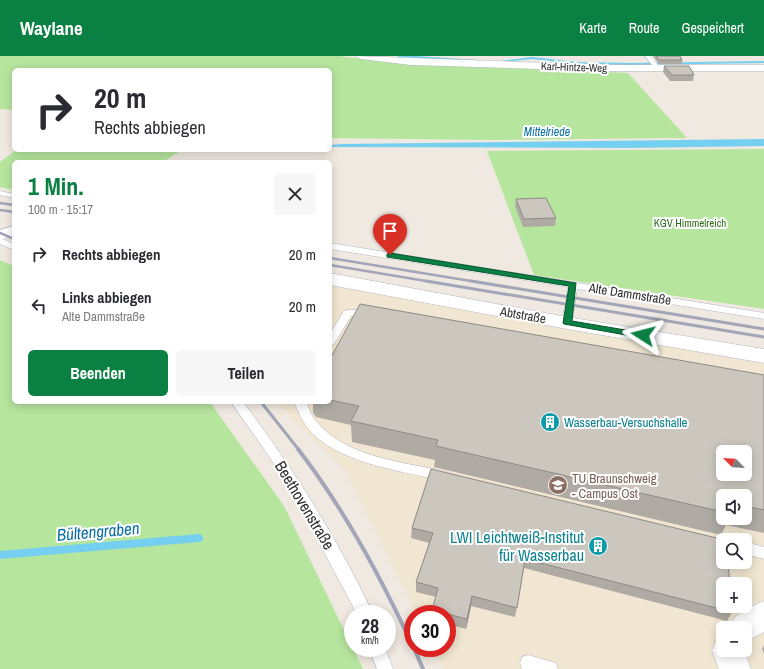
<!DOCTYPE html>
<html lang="de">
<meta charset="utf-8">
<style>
:root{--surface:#fff;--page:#f7f7f7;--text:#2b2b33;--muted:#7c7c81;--accent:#0b8043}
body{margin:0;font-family:"Archivo Narrow",sans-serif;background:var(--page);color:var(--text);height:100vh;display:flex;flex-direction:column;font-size:15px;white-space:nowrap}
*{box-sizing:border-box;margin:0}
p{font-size:13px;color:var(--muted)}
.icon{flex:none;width:22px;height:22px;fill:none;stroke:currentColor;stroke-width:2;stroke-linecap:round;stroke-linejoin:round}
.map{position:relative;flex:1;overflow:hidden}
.side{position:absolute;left:12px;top:104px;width:320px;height:244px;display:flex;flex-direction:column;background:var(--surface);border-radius:6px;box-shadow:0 2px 10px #0003}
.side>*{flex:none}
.banner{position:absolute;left:12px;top:12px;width:320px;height:84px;border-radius:6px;box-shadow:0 2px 10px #0003;background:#fff;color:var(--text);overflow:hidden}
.needle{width:26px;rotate:294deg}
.fabs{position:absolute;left:716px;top:389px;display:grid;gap:8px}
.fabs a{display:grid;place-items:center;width:36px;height:36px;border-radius:6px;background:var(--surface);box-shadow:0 2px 10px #0003;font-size:20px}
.speed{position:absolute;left:344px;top:549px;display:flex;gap:8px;font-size:20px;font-weight:700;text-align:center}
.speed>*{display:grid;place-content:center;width:52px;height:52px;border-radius:50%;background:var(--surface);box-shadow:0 2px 10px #0003;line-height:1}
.speed small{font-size:10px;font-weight:400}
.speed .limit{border:6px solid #d22;background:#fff;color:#111}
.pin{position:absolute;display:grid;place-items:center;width:34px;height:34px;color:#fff;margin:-41px -17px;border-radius:50% 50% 50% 0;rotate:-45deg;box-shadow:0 0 4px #0007}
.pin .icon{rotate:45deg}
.me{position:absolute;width:44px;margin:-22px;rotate:279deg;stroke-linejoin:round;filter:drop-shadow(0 0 3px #0008)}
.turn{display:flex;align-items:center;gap:14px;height:84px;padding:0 16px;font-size:18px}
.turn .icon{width:52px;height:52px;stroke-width:2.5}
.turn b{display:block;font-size:28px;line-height:34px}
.round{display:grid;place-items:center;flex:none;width:42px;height:42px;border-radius:6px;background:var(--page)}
.headline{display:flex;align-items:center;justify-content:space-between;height:68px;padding:0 16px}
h1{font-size:24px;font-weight:700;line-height:30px;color:var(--accent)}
.primary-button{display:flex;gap:8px;margin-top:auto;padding:8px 16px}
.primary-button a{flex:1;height:46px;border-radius:6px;background:var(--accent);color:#fff;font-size:16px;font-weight:700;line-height:46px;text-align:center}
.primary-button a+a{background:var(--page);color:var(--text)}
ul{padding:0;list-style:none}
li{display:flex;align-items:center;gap:12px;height:52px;padding:0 16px}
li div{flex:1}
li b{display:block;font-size:15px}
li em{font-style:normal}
header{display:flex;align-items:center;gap:24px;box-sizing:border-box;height:56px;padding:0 20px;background:var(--accent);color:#fff}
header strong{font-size:19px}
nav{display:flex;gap:22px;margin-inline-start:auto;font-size:14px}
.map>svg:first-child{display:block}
.education{fill:#f0e6d1;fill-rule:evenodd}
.green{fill:#b6e59e}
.water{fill:#75cff0}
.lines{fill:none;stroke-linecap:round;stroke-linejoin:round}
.stream{fill:#75cff0;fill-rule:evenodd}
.service-casing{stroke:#b4b7c1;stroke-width:1}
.minor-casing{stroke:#b4b7c1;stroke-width:1}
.service{fill:#fff;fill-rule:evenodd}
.minor{fill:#fff;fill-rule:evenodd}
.rail-far2{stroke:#a3a6b8;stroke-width:2.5}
.rail-far1{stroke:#a3a6b8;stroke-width:3}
.rail{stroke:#a3a6b8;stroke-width:4}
.wall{fill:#afaba4;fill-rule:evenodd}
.shaded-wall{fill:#8e8b86}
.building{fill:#cbc7bf;stroke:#8e8b86;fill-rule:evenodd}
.route{fill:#0b8043;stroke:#07532c}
.labels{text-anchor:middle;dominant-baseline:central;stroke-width:4;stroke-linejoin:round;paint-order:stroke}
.far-street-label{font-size:11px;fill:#2e2e2e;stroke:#fff}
.far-park-label{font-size:11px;fill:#2c6e1b;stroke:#fff}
.far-water-label{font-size:12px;font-style:italic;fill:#0d6fa3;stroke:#fff}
.street-label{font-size:13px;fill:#2e2e2e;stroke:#fff}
.culture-label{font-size:13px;fill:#0d838f;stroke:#fff;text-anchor:start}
.education-label{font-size:13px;fill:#785e54;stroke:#fff;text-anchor:start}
.near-street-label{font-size:16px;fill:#2e2e2e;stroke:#fff}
.near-culture-label{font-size:16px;fill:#0d838f;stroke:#fff;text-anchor:end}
.near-water-label{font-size:17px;font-style:italic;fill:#0d6fa3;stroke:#fff}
</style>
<header>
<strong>Waylane</strong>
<nav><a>Karte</a><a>Route</a><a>Gespeichert</a></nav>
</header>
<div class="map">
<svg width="764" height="613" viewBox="0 0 764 613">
<rect width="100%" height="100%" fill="#efe9e1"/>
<!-- education -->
<path class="education" d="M330,229L764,304V613H444L433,592H447V558H416L344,413L275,346H330ZM723,396H745V418H723ZM723,440H745V462H723ZM723,484H745V506H723ZM723,528H745V550H723ZM723,572H745V594H723Z"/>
<!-- green -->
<path class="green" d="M0,0H339L393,7L628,17L687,82L492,84L330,82V14H14V54L0,53Z
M764,93V253L534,219L487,95Z
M16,94H182L163,106H14V134L0,131V106Z
M0,204L14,210V346H210L284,450L363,613H0Z"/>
<!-- water -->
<path class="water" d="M764,83V90L629,92L330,91V89L342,88Z"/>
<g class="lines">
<!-- stream -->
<path class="stream" d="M397,0H416L479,4L481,5L479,6L399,1Z
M532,1L577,6L631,7L764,5V7L631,9L577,8L532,3L495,7L493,6Z
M199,478L202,479L203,482L202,485L199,486L0,503V495Z"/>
<!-- service casing -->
<g class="service-casing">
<path id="service" d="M645,0H651L661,13L660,14H656Z
M0,135L14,138V142L0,139Z
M0,182L14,188V194L0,188Z
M330,187L764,257V263L577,233L572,267L567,270L562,267L568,231L330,193Z
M348,254H370L375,257L370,260H351L334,288L330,289V278L344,255Z
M231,346H243C293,412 338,483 373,558H357L301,453L269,400Z
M294,346H306C309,352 311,360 316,365C345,401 402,406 444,415L449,417L451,420L449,423L444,425C402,415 334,407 307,371C301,363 298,354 294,346Z
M745,486L764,491V503L745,498Z
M369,592H385L393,613H377Z
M528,599L556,607L558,613H522L520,607L522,601Z"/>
</g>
<!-- minor casing -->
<g class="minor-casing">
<path id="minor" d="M355,0L605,9H764V15H605L411,9L361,3Z
M14,170V180L0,184V174Z
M330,217L567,261L764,293V307L567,273L330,229Z
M764,545V576L745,586V572H728C735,557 749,551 764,545Z
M723,581V594H744L751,613H719L712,594L717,583Z"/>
</g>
<!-- service -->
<use href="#service" class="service"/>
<!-- minor -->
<use href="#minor" class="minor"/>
<!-- rail-far2 -->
<path class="rail-far2" d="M0,147L14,149
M0,154L14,156
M0,177L14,183
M330,202L477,226
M330,209L432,226"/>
<!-- rail-far1 -->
<path class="rail-far1" d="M426,225L764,281
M471,225L764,273
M261,346L299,394"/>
<!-- rail -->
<path class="rail" d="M298,393C345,454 381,521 413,591
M414,592L423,613"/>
</g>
<!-- wall -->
<path class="wall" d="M653,0H680L682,4V8H659Z
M664,10L694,19L693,25H670L663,16Z
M516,143L556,162L555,170L523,171L515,150Z
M330,303L764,319V477L726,469L721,479L434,411L435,404L352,386L351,369L316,361L313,357V346H330ZM723,440H745V462H723Z
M431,413L732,556L727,565L524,512L515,561L471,550L466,573L447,568V558H432V554L436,541L416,536V526L429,487L411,482L412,472Z
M764,589V598L762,593Z"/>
<!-- shaded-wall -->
<path class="shaded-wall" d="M472,540L471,550L466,573L467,563Z"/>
<!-- building -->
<path class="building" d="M656,0H680L682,4H659Z
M664,10H689L694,19H672Z
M546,142L556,162L524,163L516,143Z
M360,248L764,319V454L745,450V440H723V456L436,390L438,384L351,365L359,350L330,344V303ZM723,396H745V418H723Z
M431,413L725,484H723V506H728L730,528H723V550H732V556L525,503L517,552L472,540L467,563L432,554L438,532L416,526L433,477L412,472Z"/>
<!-- route -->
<path class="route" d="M390,197L576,227L572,265L643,277L647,279L643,282L564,268L563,267L569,230L387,201V198Z"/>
<!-- icons -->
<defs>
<g id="building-disc" transform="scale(1)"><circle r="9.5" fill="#0f9aa8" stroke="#fff"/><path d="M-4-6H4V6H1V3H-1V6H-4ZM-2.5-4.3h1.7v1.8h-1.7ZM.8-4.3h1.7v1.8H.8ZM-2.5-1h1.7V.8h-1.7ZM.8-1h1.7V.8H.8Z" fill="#fff"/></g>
<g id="university-disc" transform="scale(1)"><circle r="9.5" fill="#8d6e63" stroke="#fff"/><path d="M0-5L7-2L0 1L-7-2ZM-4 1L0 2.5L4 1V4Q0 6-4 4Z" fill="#fff"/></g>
</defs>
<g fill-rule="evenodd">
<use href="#building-disc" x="550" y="366"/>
<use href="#university-disc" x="558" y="429"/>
<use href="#building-disc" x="598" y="490"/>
</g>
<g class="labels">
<!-- far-street labels -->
<g class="far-street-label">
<text transform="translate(574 11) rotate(2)">Karl-Hintze-Weg</text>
</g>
<!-- far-park labels -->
<g class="far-park-label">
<text x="690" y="167">KGV Himmelreich</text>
</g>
<!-- far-water labels -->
<g class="far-water-label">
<text x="547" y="76">Mittelriede</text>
</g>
<!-- street labels -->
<g class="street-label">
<text transform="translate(630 238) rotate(9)">Alte Dammstraße</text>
<text transform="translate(523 259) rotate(10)">Abtstraße</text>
</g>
<!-- culture labels -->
<g class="culture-label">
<text x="564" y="366">Wasserbau-Versuchshalle</text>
</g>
<!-- education labels -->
<g class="education-label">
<text x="572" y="422">TU Braunschweig<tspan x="572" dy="15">- Campus Ost</tspan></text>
</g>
<!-- near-street labels -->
<g class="near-street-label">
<text transform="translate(305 449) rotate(59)">Beethovenstraße</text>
</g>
<!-- near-culture labels -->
<g class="near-culture-label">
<text x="584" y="481">LWI Leichtweiß-Institut<tspan x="584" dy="18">für Wasserbau</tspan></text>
</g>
<!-- near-water labels -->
<g class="near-water-label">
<text transform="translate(98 475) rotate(-5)">Bültengraben</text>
</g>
</g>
</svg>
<div class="fabs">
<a><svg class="needle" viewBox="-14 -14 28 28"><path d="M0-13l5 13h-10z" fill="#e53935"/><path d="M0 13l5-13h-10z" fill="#7c7c81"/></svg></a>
<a><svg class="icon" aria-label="sound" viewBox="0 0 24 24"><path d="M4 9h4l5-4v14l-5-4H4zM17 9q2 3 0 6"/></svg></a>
<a><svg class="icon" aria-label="search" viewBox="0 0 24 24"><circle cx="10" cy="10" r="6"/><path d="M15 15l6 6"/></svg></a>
<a>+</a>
<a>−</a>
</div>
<div class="speed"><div>28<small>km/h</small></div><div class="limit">30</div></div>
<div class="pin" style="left:390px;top:199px;background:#d93025"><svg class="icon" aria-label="arrive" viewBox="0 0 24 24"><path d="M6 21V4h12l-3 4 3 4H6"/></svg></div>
<svg class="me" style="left:643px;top:279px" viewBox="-20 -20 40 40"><path d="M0-17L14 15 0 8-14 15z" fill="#0b8043" stroke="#fff" stroke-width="4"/></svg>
<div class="banner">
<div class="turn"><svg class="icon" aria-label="right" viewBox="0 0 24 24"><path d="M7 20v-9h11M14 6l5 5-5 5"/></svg><div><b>20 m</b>Rechts abbiegen</div></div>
</div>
<section class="side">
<div class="headline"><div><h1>1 Min.</h1><p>100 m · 15:17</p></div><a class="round"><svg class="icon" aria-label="close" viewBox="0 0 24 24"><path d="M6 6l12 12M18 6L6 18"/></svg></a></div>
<ul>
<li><svg class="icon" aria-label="right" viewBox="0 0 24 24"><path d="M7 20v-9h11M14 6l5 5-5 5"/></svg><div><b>Rechts abbiegen</b></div><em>20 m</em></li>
<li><svg class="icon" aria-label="left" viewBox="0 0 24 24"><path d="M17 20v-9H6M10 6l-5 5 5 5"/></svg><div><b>Links abbiegen</b><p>Alte Dammstraße</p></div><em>20 m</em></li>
</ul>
<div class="primary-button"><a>Beenden</a><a>Teilen</a></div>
</section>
</div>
